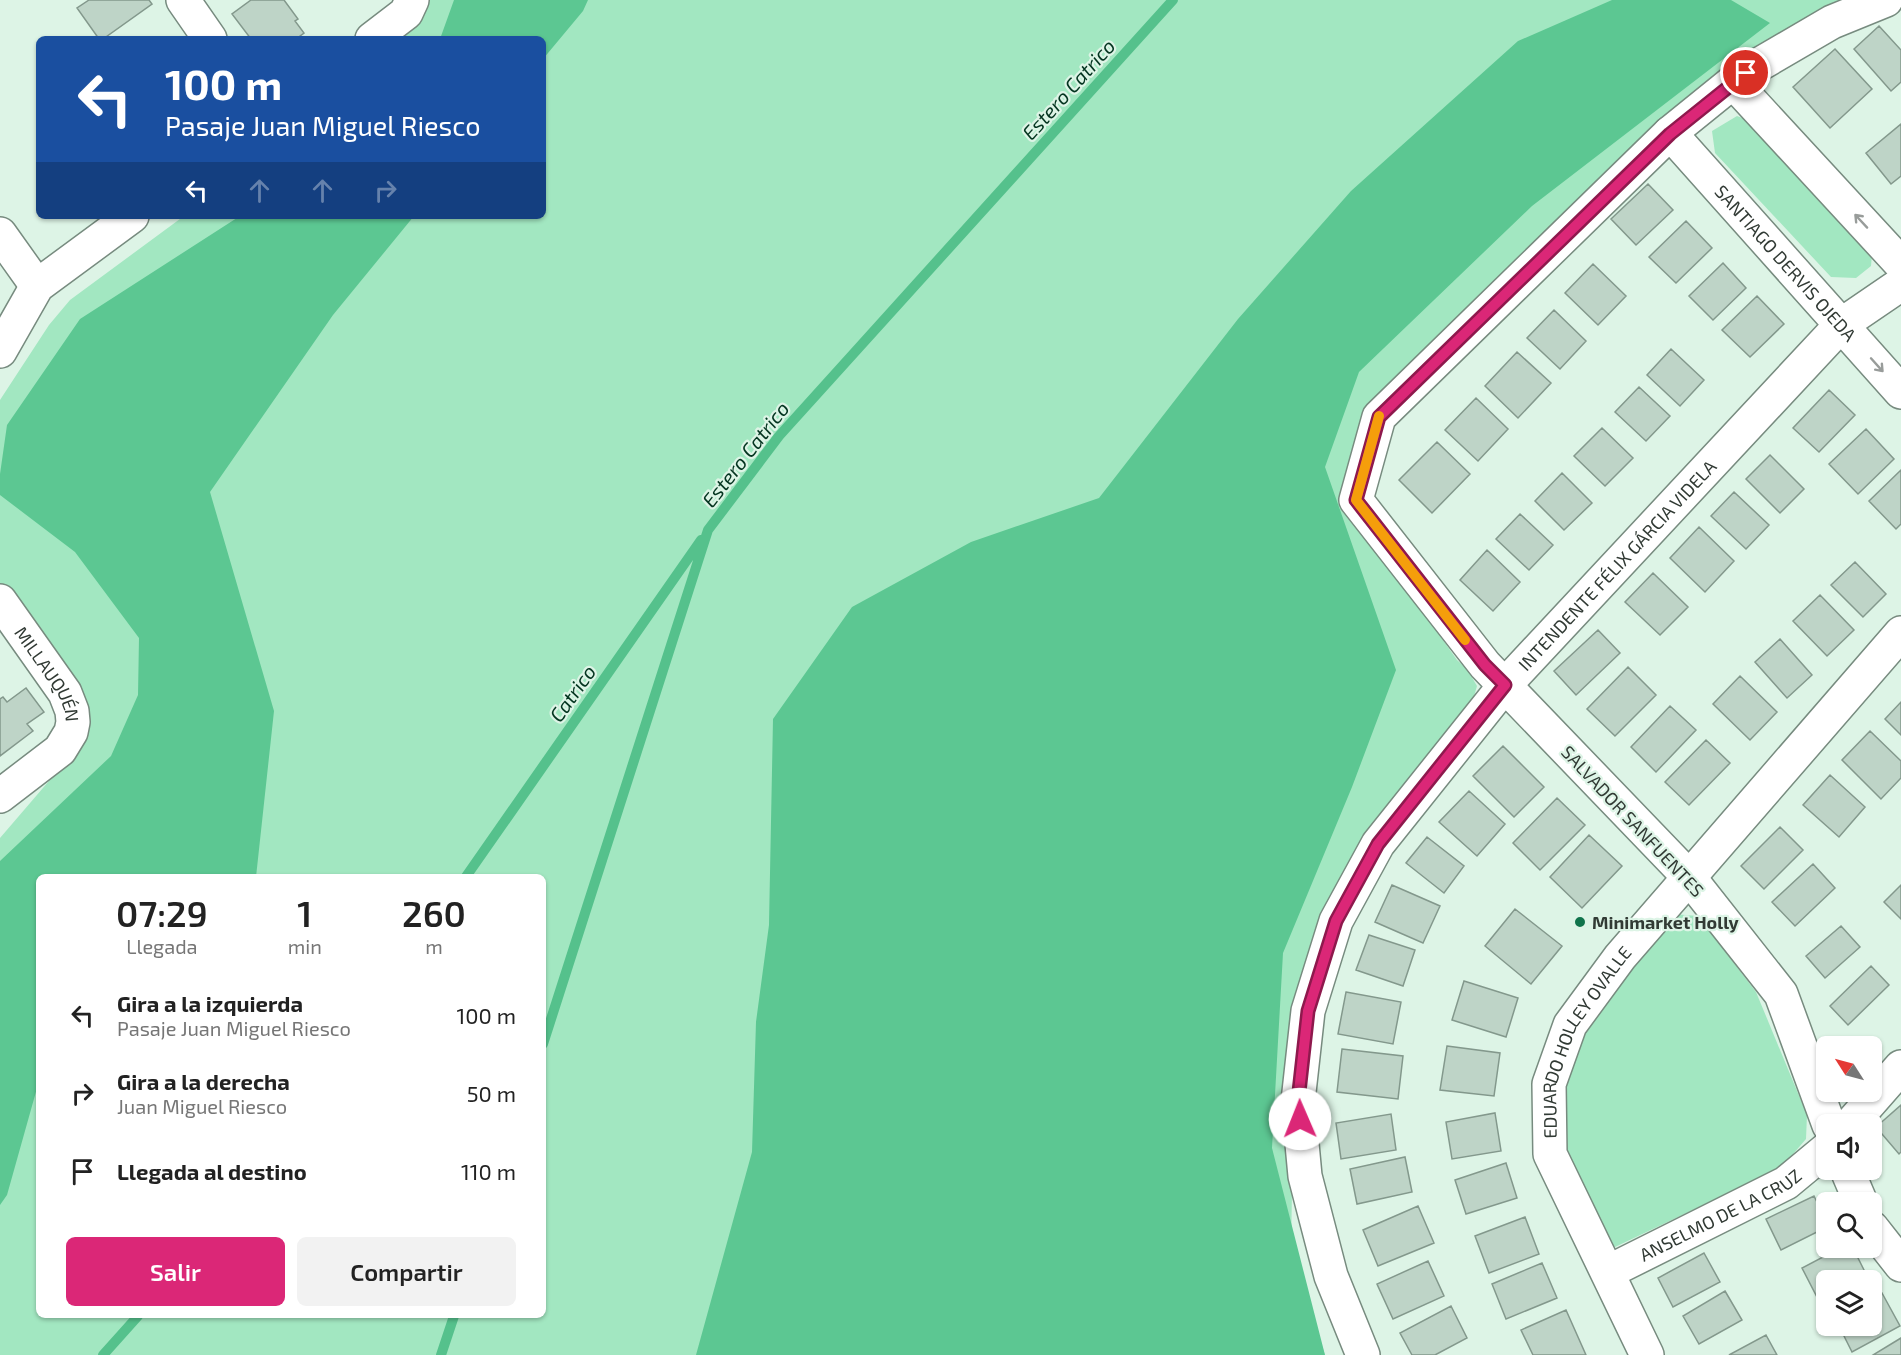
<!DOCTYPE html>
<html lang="es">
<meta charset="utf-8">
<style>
:root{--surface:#fff;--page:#f2f2f2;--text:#222;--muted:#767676;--accent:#db2777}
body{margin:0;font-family:"Exo 2",sans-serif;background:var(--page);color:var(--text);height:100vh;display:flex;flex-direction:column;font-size:22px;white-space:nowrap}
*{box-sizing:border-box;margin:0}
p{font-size:20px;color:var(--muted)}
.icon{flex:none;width:33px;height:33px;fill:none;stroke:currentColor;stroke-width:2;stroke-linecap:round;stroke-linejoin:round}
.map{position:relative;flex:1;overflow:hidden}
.side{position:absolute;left:36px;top:874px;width:510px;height:444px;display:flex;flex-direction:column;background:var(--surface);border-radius:9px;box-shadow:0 2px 4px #0004}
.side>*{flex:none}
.hud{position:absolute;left:36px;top:36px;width:510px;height:183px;border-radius:9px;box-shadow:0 2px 4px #0004;background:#1a4fa0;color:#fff;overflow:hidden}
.needle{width:39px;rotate:306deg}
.tools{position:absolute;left:1816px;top:1036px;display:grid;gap:12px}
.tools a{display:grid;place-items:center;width:66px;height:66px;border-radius:9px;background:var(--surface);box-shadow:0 2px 4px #0004;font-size:30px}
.pin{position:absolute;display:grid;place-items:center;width:51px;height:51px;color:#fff;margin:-26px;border:3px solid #fff;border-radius:50%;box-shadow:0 2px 6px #0007}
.me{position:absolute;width:66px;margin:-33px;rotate:359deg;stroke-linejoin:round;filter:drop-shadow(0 0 4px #0008)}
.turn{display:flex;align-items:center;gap:21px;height:126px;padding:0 30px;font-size:27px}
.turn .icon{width:78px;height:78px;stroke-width:2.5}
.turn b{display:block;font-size:42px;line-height:51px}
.lanes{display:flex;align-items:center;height:57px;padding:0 30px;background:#0003;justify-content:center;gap:30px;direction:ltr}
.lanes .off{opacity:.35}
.eta{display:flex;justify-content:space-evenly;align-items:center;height:102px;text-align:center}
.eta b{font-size:36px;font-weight:600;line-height:42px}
.button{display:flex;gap:12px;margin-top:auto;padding:12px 30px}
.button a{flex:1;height:69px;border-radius:9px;background:var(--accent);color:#fff;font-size:24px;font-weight:600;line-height:69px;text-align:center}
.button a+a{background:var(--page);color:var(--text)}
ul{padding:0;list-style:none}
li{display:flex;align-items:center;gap:18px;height:78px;padding:0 30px}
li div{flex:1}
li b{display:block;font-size:22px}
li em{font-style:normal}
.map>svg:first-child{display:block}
.green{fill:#a2e7c1;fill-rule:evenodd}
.forest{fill:#5cc792}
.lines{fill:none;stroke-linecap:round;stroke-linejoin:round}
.stream{stroke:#55c18c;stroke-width:10}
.building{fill:#bed4c7;stroke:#83988c;stroke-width:1.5}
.minor-casing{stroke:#778b7f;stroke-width:36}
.minor{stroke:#fff;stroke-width:33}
.oneway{stroke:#989c9a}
.route-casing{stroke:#8e194d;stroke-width:15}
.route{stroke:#db2777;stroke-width:10}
.slow{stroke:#f59e0b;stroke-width:10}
.poi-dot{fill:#0f734b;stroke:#ddf4e6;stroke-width:2}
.labels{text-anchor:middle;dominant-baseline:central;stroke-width:4.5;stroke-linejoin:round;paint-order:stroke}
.street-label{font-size:18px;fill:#313a34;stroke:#ddf4e6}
.poi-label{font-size:18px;font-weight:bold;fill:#313a34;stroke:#ddf4e6;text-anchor:start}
.water-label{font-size:20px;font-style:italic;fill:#043520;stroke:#ddf4e6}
</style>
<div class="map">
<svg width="1901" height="1355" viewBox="0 0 1901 1355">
<rect width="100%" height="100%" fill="#ddf4e6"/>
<!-- green -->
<path class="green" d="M426,0H1859L1612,170L1358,466L1410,593L1457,660L1467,669L1477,686L1468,717L1391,808L1294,1072L1291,1250L1325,1355H0V838L85,739L0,597V400L49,325L70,300L184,216H543V39H404ZM39,878H543V1316H39Z
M1737,116L1753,122L1873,243L1871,266L1856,278L1831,277L1715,153L1712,131Z
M1673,914L1698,916L1756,992L1807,1115L1806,1139L1781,1168L1615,1247L1601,1240L1564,1161L1556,1107L1571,1042Z"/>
<!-- forest -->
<path class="forest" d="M454,0H588L583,11L543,59V39H440Z
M1612,0H1731L1770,23L1532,206L1359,372L1325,467L1396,670L1352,787L1283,953L1272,1148L1325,1355H696L752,1152L756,1022L769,925L773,719L852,607L971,542L1099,498L1238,319L1351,191L1518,41Z
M240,216H414L333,315L210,492L274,711L256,877L39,878V1081L7,1195L0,1205V861L111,756L138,695L139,638L75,552L0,495V474L7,425L80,319Z"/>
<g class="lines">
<!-- stream -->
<path class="stream" d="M465,878L701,540
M543,1044L708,530L779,436L1173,0
M103,1355L138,1316
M441,1355L454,1316"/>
</g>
<!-- building -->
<path class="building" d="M89,0H149L152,4L103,39H99L77,8Z
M251,0H284L298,19L295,21L304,33L296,39H251L232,14Z
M1879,26L1901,50V82L1891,91L1854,49Z
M1835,49L1872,89L1830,128L1793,87Z
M1901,124V176L1891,184L1866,153Z
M1648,184L1673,210L1636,245L1611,219Z
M1686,221L1712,248L1676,283L1649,257Z
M1723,263L1746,288L1713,320L1689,296Z
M1593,264L1626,296L1598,325L1565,293Z
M1757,296L1784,324L1750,357L1722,330Z
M1554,310L1586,341L1560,369L1527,338Z
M1671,349L1704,380L1680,406L1647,375Z
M1517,352L1551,383L1518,418L1485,386Z
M1639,387L1670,416L1646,441L1615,412Z
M1829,390L1855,415L1819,452L1793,428Z
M1476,398L1508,429L1478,461L1445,430Z
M1602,428L1633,458L1605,486L1574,456Z
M1866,429L1894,459L1858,494L1829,464Z
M1437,442L1470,474L1432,513L1399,480Z
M1770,455L1804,489L1780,513L1746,479Z
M1901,470V524L1896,529L1869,501Z
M1562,473L1592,503L1564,530L1535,501Z
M1734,492L1769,525L1746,549L1711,516Z
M1520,514L1553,545L1529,570L1496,539Z
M1699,527L1734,561L1705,592L1670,558Z
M1487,550L1520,582L1493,611L1460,580Z
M1855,562L1886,594L1863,617L1831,585Z
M1653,573L1688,607L1660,635L1625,602Z
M1820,595L1854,630L1827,656L1793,621Z
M1598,630L1620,653L1576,695L1554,671Z
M1780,639L1812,675L1787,698L1755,662Z
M1628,667L1656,695L1615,736L1587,709Z
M1740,676L1777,712L1750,740L1713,704Z
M26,688L44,712L27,724L33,731L0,756V699L3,697L7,702Z
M1901,702V735L1885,719Z
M1670,706L1696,730L1656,772L1631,747Z
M1870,731L1901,761V778L1881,799L1842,760Z
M1706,740L1730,763L1689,805L1665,782Z
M1503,746L1544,787L1514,817L1473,776Z
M1830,775L1865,807L1839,837L1803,805Z
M1469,791L1505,824L1477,856L1439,822Z
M1557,798L1585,825L1540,870L1513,843Z
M1780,827L1803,850L1764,889L1741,866Z
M1589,835L1622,866L1582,908L1550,877Z
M1427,837L1464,866L1444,893L1406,863Z
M1813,864L1835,888L1795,926L1772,902Z
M1392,885L1440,906L1423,943L1375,922Z
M1901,885V919L1884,902Z
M1515,909L1562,946L1531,984L1485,946Z
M1841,926L1860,947L1825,978L1806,956Z
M1369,935L1415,950L1403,986L1356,970Z
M1871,966L1889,985L1848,1025L1830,1006Z
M1464,981L1518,998L1506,1037L1452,1020Z
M1346,992L1401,1002L1393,1044L1338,1034Z
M1447,1046L1500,1053L1494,1096L1440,1090Z
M1342,1049L1403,1056L1398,1099L1337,1092Z
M1901,1105V1152L1899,1154L1876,1127Z
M1495,1113L1501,1151L1452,1159L1446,1122Z
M1391,1114L1396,1150L1341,1159L1336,1123Z
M1405,1157L1412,1192L1357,1204L1350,1169Z
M1506,1163L1517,1198L1466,1214L1455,1180Z
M1814,1196L1827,1223V1227L1781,1250L1766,1219Z
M1418,1206L1434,1243L1378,1266L1363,1230Z
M1525,1217L1539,1254L1489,1273L1475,1236Z
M1840,1248H1853L1867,1276L1858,1281H1827V1297L1819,1301L1802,1268Z
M1704,1253L1720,1282L1673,1307L1658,1278Z
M1428,1261L1444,1296L1393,1319L1377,1284Z
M1542,1263L1557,1298L1506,1319L1492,1284Z
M1725,1291L1742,1320L1699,1344L1683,1316Z
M1882,1293L1900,1326L1852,1352L1839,1326H1872V1299Z
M1451,1306L1467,1338L1435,1355H1412L1400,1333Z
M1566,1310L1586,1355H1533L1521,1330Z
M1766,1335L1777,1355H1729Z
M1901,1338V1355H1873Z"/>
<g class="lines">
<!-- minor casing -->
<g class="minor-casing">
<g id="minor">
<path d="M183,0L210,39"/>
<path d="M372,39L406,13L412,0"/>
<path d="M1733,82L1901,264"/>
<path id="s1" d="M1670,133L1901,392"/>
<path d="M0,234L37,286"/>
<path d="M0,351L37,286L132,216"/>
<path id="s2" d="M0,601L65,693L72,711L73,722L71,732L60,750L0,796"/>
<path d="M1829,1125L1781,994L1688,876L1485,665L1356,500L1379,417L1670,133L1733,82L1760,64L1832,22L1886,0"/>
<path d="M1850,1125L1901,1067"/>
<path d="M1847,1170L1861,1203"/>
<path d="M1872,1228L1901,1265"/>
<path id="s3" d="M1608,1272L1786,1183L1827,1149"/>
<path id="s4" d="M1363,1355L1331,1276L1305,1176L1298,1101L1308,1011L1336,921L1378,844L1505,685L1841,325L1901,284"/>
<path id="s5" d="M1647,1355L1550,1154L1549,1084L1570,1025L1620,957L1901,633"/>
</g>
</g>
<!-- minor -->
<use href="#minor" class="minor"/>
</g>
<!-- one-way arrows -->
<defs><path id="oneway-shaft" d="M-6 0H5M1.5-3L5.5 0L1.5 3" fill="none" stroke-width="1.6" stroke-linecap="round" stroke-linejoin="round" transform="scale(1.5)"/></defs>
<g class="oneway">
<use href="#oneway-shaft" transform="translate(1861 221) rotate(-133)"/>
<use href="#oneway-shaft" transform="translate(1877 365) rotate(48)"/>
</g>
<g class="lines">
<!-- route casing -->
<g class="route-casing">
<path id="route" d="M1300,1119L1298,1101L1308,1011L1336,921L1378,844L1505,685L1485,665L1356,500L1379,417L1670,134L1746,73"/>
</g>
<!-- route -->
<use href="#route" class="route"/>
<!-- slow -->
<path class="slow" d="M1379,416L1356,500L1465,640"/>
</g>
<!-- markers -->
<circle class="poi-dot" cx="1580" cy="922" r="6"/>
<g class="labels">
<!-- street labels -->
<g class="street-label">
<text stroke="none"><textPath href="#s1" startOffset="174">SANTIAGO DERVIS OJEDA</textPath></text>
<text stroke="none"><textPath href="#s4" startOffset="904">INTENDENTE FÉLIX GÁRCIA VIDELA</textPath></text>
<text stroke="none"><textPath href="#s2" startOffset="88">MILLAUQUÉN</textPath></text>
<text transform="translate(1633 821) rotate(47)">SALVADOR SANFUENTES</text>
<text stroke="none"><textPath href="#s5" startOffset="345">EDUARDO HOLLEY OVALLE</textPath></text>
<text stroke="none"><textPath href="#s3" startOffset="126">ANSELMO DE LA CRUZ</textPath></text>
</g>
<!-- poi labels -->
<g class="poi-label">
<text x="1592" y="922">Minimarket Holly</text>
</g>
<!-- water labels -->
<g class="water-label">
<text transform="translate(1068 89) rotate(-48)">Estero Catrico</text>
<text transform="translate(745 454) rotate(-52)">Estero Catrico</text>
<text transform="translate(572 693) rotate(-55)">Catrico</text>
</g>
</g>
</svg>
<div class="tools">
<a><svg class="needle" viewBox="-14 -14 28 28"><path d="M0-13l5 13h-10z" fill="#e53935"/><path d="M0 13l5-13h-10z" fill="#767676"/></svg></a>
<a><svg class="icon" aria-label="sound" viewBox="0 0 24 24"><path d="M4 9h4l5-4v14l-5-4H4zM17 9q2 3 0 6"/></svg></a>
<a><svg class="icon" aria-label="search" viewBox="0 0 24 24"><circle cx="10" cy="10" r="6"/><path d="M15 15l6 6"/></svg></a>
<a><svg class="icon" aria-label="layers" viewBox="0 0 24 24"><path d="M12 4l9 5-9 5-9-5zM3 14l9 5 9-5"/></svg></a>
</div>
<div class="pin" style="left:1746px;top:73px;background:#d93025"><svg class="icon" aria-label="arrive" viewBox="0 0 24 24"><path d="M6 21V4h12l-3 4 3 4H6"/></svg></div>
<svg class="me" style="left:1300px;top:1119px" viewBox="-20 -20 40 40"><circle r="19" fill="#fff"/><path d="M0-13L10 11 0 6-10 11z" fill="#db2777"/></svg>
<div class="hud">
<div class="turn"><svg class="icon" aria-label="left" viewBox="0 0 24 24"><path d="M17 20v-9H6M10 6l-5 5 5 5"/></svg><div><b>100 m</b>Pasaje Juan Miguel Riesco</div></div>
<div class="lanes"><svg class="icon" aria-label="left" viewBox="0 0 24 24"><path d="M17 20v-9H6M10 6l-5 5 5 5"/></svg><svg class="icon off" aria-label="ahead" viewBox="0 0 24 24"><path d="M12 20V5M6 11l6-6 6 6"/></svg><svg class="icon off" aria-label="ahead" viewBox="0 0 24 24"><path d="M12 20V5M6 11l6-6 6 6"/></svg><svg class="icon off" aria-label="right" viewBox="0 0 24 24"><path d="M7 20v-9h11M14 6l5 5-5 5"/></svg></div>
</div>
<section class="side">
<div class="eta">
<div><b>07:29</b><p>Llegada</p></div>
<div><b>1</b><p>min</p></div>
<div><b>260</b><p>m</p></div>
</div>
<ul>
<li><svg class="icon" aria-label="left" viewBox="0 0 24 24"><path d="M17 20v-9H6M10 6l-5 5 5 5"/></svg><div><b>Gira a la izquierda</b><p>Pasaje Juan Miguel Riesco</p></div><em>100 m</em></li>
<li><svg class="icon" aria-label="right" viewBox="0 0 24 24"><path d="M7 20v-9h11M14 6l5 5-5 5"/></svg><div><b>Gira a la derecha</b><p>Juan Miguel Riesco</p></div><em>50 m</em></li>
<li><svg class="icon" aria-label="arrive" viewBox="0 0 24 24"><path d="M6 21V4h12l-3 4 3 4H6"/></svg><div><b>Llegada al destino</b></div><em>110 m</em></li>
</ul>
<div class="button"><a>Salir</a><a>Compartir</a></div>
</section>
</div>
